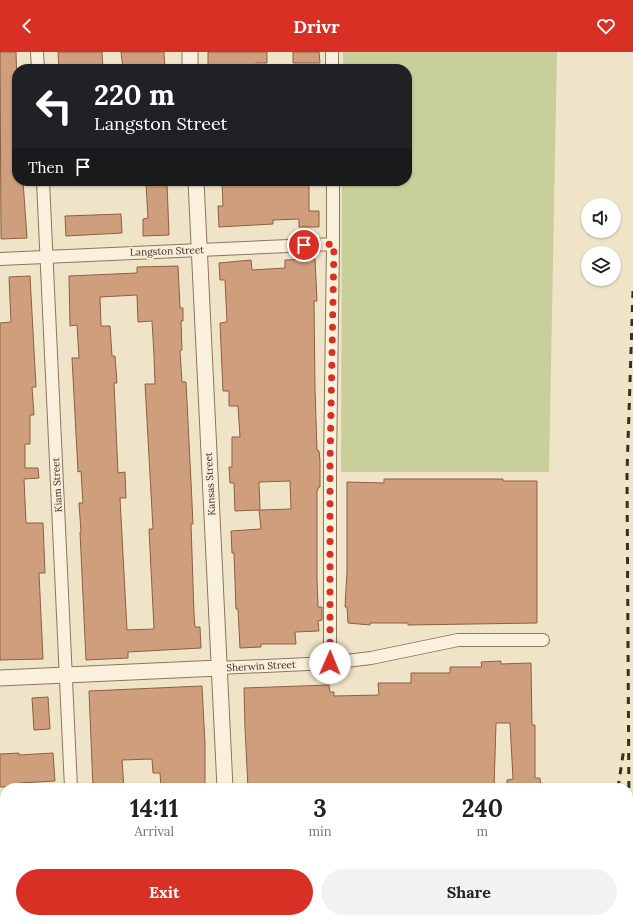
<!DOCTYPE html>
<style>
:root{--surface:#fff;--page:#f2f2f2;--text:#222;--muted:#767676;--accent:#d93025}
body{margin:0;font-family:Lora,serif;background:var(--page);color:var(--text);height:100vh;display:flex;flex-direction:column;font-size:15px;white-space:nowrap}
*{box-sizing:border-box;margin:0}
p{font-size:13px;color:var(--muted)}
.icon{flex:none;width:22px;height:22px;fill:none;stroke:currentColor;stroke-width:2;stroke-linecap:round;stroke-linejoin:round}
.map{position:relative;flex:1;overflow:hidden}
.panel{position:absolute;left:0px;top:731px;width:633px;height:140px;display:flex;flex-direction:column;background:var(--surface);border-radius:16px 16px 0 0;box-shadow:0 1px 3px #0004}
.panel>*{flex:none}
.guide{position:absolute;left:12px;top:12px;width:400px;height:122px;border-radius:16px;box-shadow:0 1px 3px #0004;background:#202124;color:#fff;overflow:hidden}
.buttons{position:absolute;left:581px;top:146px;display:grid;gap:8px}
.buttons a{display:grid;place-items:center;width:40px;height:40px;border-radius:50%;background:var(--surface);box-shadow:0 1px 3px #0004;font-size:20px}
.pin{position:absolute;display:grid;place-items:center;width:34px;height:34px;color:#fff;margin:-17px;border:2px solid #fff;border-radius:50%;box-shadow:0 1px 4px #0007}
.me{position:absolute;width:44px;margin:-22px;rotate:1deg;stroke-linejoin:round;filter:drop-shadow(0 0 3px #0008)}
.turn{display:flex;align-items:center;gap:14px;height:84px;padding:0 16px;font-size:18px}
.turn .icon{width:52px;height:52px;stroke-width:2.5}
.turn b{display:block;font-size:28px;line-height:34px}
.then{display:flex;align-items:center;height:38px;padding:0 16px;background:#0003;gap:8px;font-size:15px}
.eta{display:flex;justify-content:space-evenly;align-items:center;height:68px;text-align:center}
.eta b{font-size:24px;font-weight:700;line-height:28px}
.action{display:flex;gap:8px;margin-top:auto;padding:8px 16px}
.action a{flex:1;height:46px;border-radius:24px;background:var(--accent);color:#fff;font-size:16px;font-weight:700;line-height:46px;text-align:center}
.action a+a{background:var(--page);color:var(--text)}
header{display:flex;justify-content:space-between;align-items:center;height:52px;padding:0 16px;background:var(--accent);color:#fff;font-size:18px;font-weight:700}
.map>svg:first-child{display:block}
.green{fill:#c9cf9b}
.water{fill:#a9c4bc;stroke:#6f938a}
.building{fill:#cf9f7d;stroke:#8d5f41;fill-rule:evenodd}
.lines{fill:none;stroke-linecap:round;stroke-linejoin:round}
.minor-casing{stroke:#8d765c;stroke-width:14}
.tertiary-casing{stroke:#8d765c;stroke-width:17}
.minor{stroke:#faf1dc;stroke-width:12}
.tertiary{stroke:#faf1dc;stroke-width:15}
.rail{stroke:#3d2e20;stroke-width:3;stroke-dasharray:7 7;stroke-linecap:butt}
.route{stroke:#d93025;stroke-width:7;stroke-dasharray:0 12.6}
.labels{text-anchor:middle;dominant-baseline:central;stroke-width:4;stroke-linejoin:round;paint-order:stroke}
.street-label{font-size:10px;fill:#3d2e20;stroke:#f7eed8}
</style>
<header><svg class="icon" aria-label="back" viewBox="0 0 24 24"><path d="M15 5l-7 7 7 7"/></svg>Drivr<svg class="icon" aria-label="heart" viewBox="0 0 24 24"><path d="M12 20l-8-8c-3-5 5-10 8-4 3-6 11-1 8 4z"/></svg></header>
<div class="map">
<svg width="633" height="871" viewBox="0 0 633 871">
<rect width="100%" height="100%" fill="#f0e4c8"/>
<!-- green -->
<path class="green" d="M343,0H557L549,420H341L342,129H407V17H343Z"/>
<!-- water -->
<path class="water" d="M445,866H476L477,871H444Z"/>
<!-- building -->
<path class="building" d="M0,0H16L17,30H15L17,63V129H23L27,186L1,187Z
M58,0H102L103,17H59Z
M121,0H164L165,17H123Z
M208,0H267V11H256V17H208Z
M293,0H319L320,11H293Z
M222,129H309V159H319V175H299V167L273,168V172L219,175L218,154H223Z
M167,131L169,183L143,184V167L148,166L146,132Z
M121,162L122,181L66,184L65,164Z
M315,207L317,249H314L315,337L317,398L319,399L320,409V435L318,436V438H317V526L318,555H322V568L318,569L319,579L295,580L296,592H261V595L240,596L238,557H236L234,501H232L231,479L261,477L259,458L235,459L234,431H230L229,415H232V385H240L238,354H229V339H223L220,271L227,270L225,228H220L219,211L251,208L252,218L285,216V208ZM290,429L291,457L260,458L259,430Z
M178,214L180,256H183V269H181L182,298L180,299L182,330H186L191,430L193,472H191L194,562L195,575H200L201,596L128,600V606L86,608L80,480H81L79,451H83L81,419L78,420L72,306H79L77,273L70,274L69,224L137,221V215ZM137,243L138,270L152,269L154,303L155,332H145L153,477H149L154,577L127,578L120,446H126L125,420L118,421L114,331H117L115,304H112L110,274H101L100,245Z
M30,224L36,335H32L34,363H30V392H25V416H38L39,426L24,427L26,471H43L45,521H39L43,607L0,608V271L11,270L9,225Z
M384,427H503V429H537V571L408,573V571H370V573L348,571L347,555H345L347,520V430L384,431Z
M501,609V612L531,611L532,673H535V726H540L541,736H507V728L513,727L510,671H496L494,736H248L245,676L244,636L329,633L330,640H334V644L379,643L378,631H411V621H450V615H482L481,610Z
M202,634L205,692V734L161,736L160,721H153L152,707L122,708L124,736H93L89,639Z
M48,645L50,677L34,678L32,646Z
M19,701V703L53,701L55,729L20,731V735H0V702Z"/>
<g class="lines">
<!-- minor casing -->
<g class="minor-casing">
<path id="minor" d="M37,0L38,17
M332,0V17
M43,129L71,736
M0,207L333,192
M330,611V413L333,192V129
M219,616L330,611L371,606L458,588H543
M78,866V871
M546,866V871
M382,871V866"/>
</g>
<!-- tertiary casing -->
<g class="tertiary-casing">
<path id="tertiary" d="M190,0V17
M196,129L225,736
M0,626L219,616
M231,866V871"/>
</g>
<!-- minor -->
<use href="#minor" class="minor"/>
<!-- tertiary -->
<use href="#tertiary" class="tertiary"/>
<!-- rail -->
<path class="rail" d="M633,239L627,420L629,757L633,804
M618,736L624,696
M583,871L584,866"/>
</g>
<g class="lines">
<!-- route -->
<path class="route" d="M304,193L334,192L330,413V611"/>
</g>
<g class="labels">
<!-- street labels -->
<g class="street-label">
<text transform="translate(167 199) rotate(-2)">Langston Street</text>
<text transform="translate(210 432) rotate(-93)">Kansas Street</text>
<text transform="translate(57 433) rotate(-93)">Kiam Street</text>
<text transform="translate(261 614) rotate(-3)">Sherwin Street</text>
</g>
</g>
</svg>
<div class="buttons">
<a><svg class="icon" aria-label="sound" viewBox="0 0 24 24"><path d="M4 9h4l5-4v14l-5-4H4zM17 9q2 3 0 6"/></svg></a>
<a><svg class="icon" aria-label="layers" viewBox="0 0 24 24"><path d="M12 4l9 5-9 5-9-5zM3 14l9 5 9-5"/></svg></a>
</div>
<div class="pin" style="left:304px;top:193px;background:#d93025"><svg class="icon" aria-label="arrive" viewBox="0 0 24 24"><path d="M6 21V4h12l-3 4 3 4H6"/></svg></div>
<svg class="me" style="left:330px;top:611px" viewBox="-20 -20 40 40"><circle r="19" fill="#fff"/><path d="M0-13L10 11 0 6-10 11z" fill="#d93025"/></svg>
<div class="guide">
<div class="turn"><svg class="icon" aria-label="left" viewBox="0 0 24 24"><path d="M17 20v-9H6M10 6l-5 5 5 5"/></svg><div><b>220 m</b>Langston Street</div></div>
<div class="then">Then<svg class="icon" aria-label="arrive" viewBox="0 0 24 24"><path d="M6 21V4h12l-3 4 3 4H6"/></svg></div>
</div>
<section class="panel">
<div class="eta">
<div><b>14:11</b><p>Arrival</p></div>
<div><b>3</b><p>min</p></div>
<div><b>240</b><p>m</p></div>
</div>
<div class="action"><a>Exit</a><a>Share</a></div>
</section>
</div>
